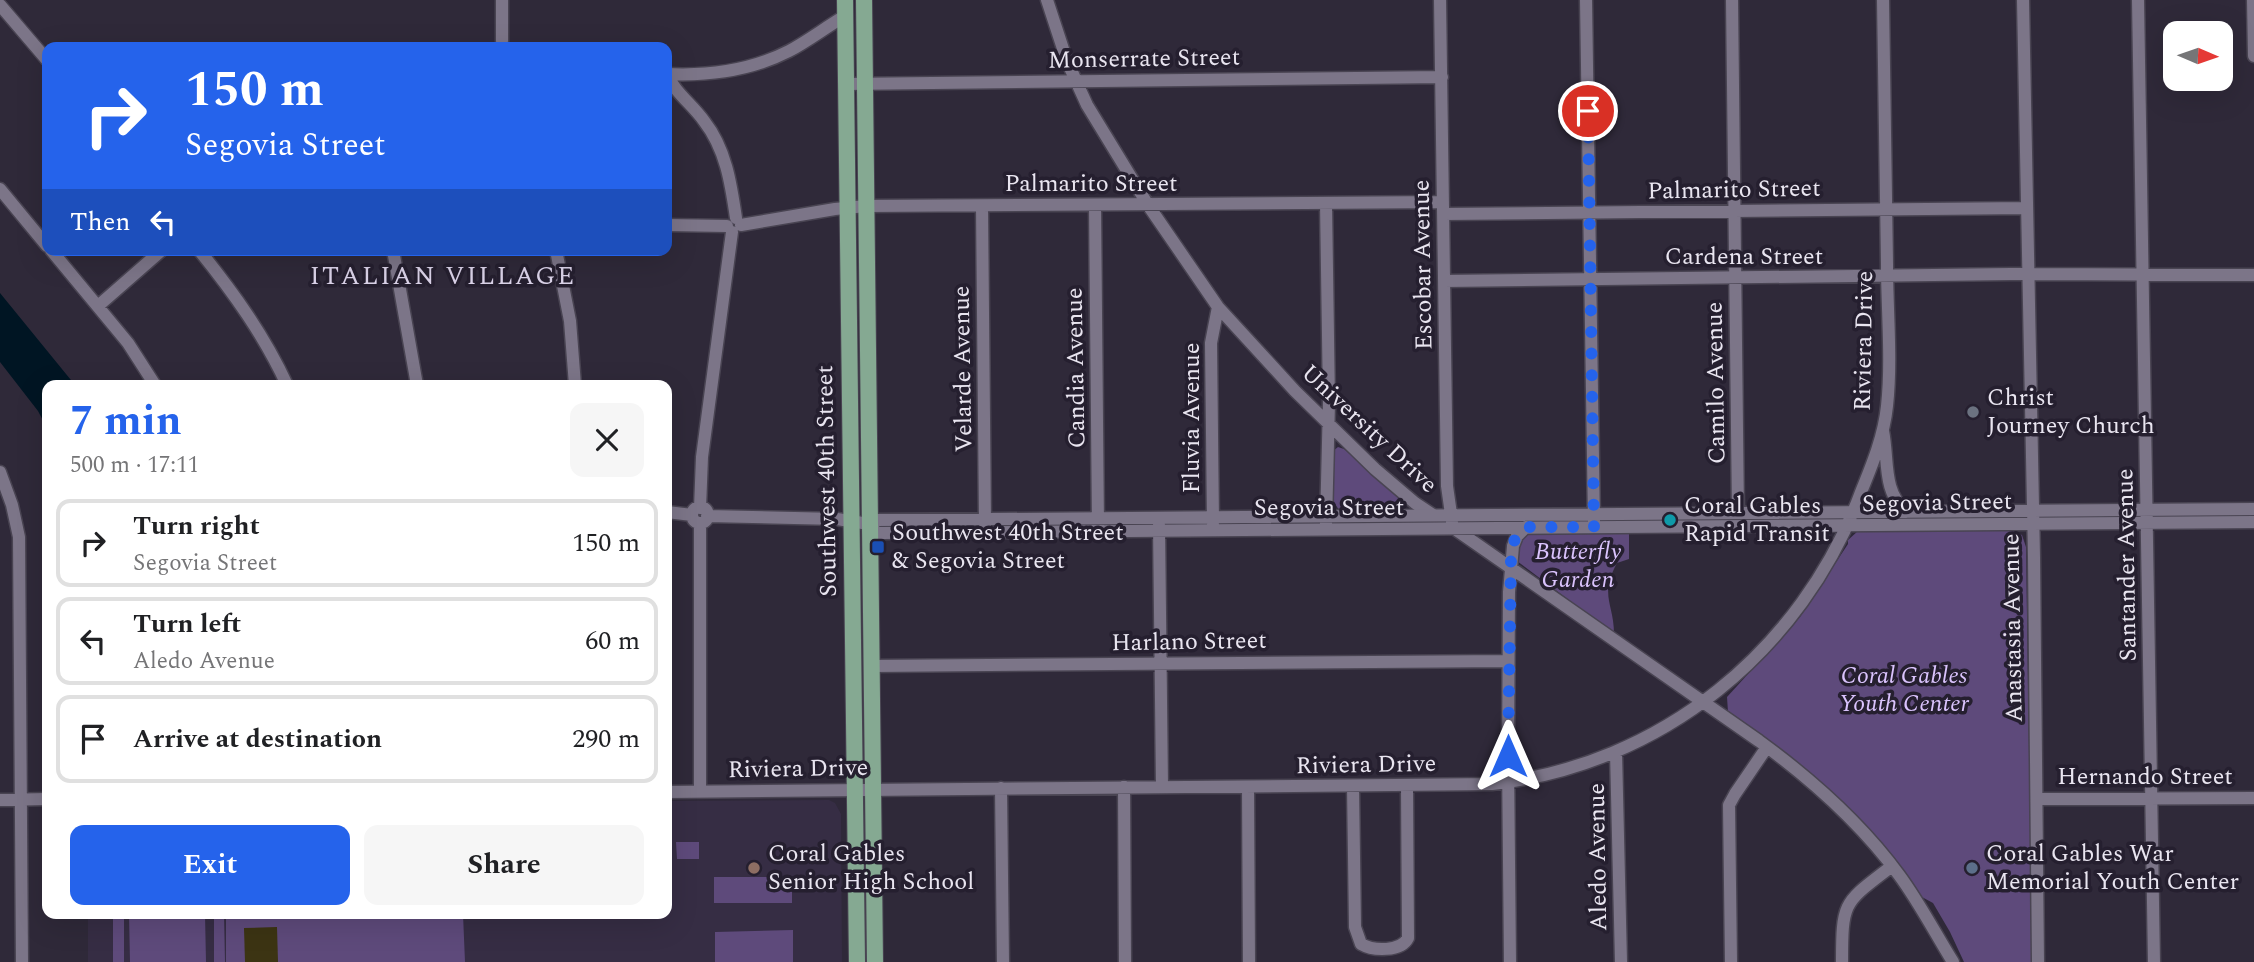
<!DOCTYPE html>
<meta charset="utf-8">
<style>
:root{--surface:#fff;--page:#f6f6f6;--text:#202124;--muted:#757577;--line:#e0e0e0;--accent:#2563eb}
body{margin:0;font-family:Spectral,serif;background:var(--page);color:var(--text);height:100vh;display:flex;flex-direction:column;font-size:26px;white-space:nowrap}
*{box-sizing:border-box;margin:0}
p{font-size:23px;color:var(--muted)}
.icon{flex:none;width:38px;height:38px;fill:none;stroke:currentColor;stroke-width:2;stroke-linecap:round;stroke-linejoin:round}
.map{position:relative;flex:1;overflow:hidden}
.side{position:absolute;left:42px;top:380px;width:630px;height:539px;display:flex;flex-direction:column;background:var(--surface);border-radius:14px;box-shadow:0 7px 28px #0002}
.side>*{flex:none}
.hud{position:absolute;left:42px;top:42px;width:630px;height:214px;border-radius:14px;box-shadow:0 7px 28px #0002;background:#2563eb;color:#fff;overflow:hidden}
.needle{width:46px;rotate:92deg}
.fabs{position:absolute;left:2163px;top:21px;display:grid;gap:14px}
.fabs a{display:grid;place-items:center;width:70px;height:70px;border-radius:14px;background:var(--surface);box-shadow:0 7px 28px #0002;font-size:35px}
.pin{position:absolute;display:grid;place-items:center;width:60px;height:60px;color:#fff;margin:-30px;border:4px solid #fff;border-radius:50%;box-shadow:0 2px 7px #0007}
.me{position:absolute;width:77px;margin:-38px;rotate:0deg;stroke-linejoin:round;filter:drop-shadow(0 0 5px #0008)}
.turn{display:flex;align-items:center;gap:24px;height:147px;padding:0 28px;font-size:32px}
.turn .icon{width:91px;height:91px;stroke-width:2.5}
.turn b{display:block;font-size:49px;line-height:60px}
.then{display:flex;align-items:center;height:66px;padding:0 28px;background:#0003;gap:14px;font-size:26px}
.round{display:grid;place-items:center;flex:none;width:74px;height:74px;border-radius:14px;background:var(--page)}
.headline{display:flex;align-items:center;justify-content:space-between;height:119px;padding:0 28px}
h1{font-size:42px;font-weight:700;line-height:52px;color:var(--accent)}
.primary-button{display:flex;gap:14px;margin-top:auto;padding:14px 28px}
.primary-button a{flex:1;height:80px;border-radius:14px;background:var(--accent);color:#fff;font-size:28px;font-weight:700;line-height:80px;text-align:center}
.primary-button a+a{background:var(--page);color:var(--text)}
ul{padding:0;list-style:none}
li{display:flex;align-items:center;gap:21px;height:88px;margin:0 14px 10px;padding:0 14px;border:4px solid var(--line);border-radius:14px}
li div{flex:1}
li b{display:block;font-size:26px}
li em{font-style:normal}
.map>svg:first-child{display:block}
.built{fill:#362d44}
.green{fill:#5e4a7b}
.sand{fill:#3c3413}
.water{fill:#001523}
.lines{fill:none;stroke-linecap:round;stroke-linejoin:round}
.minor-casing{stroke:#494452;stroke-width:15}
.major-casing{stroke:#494452;stroke-width:18}
.minor{stroke:#7c7588;stroke-width:12}
.major{stroke:#85a992;stroke-width:16}
.route{stroke:#2563eb;stroke-width:12;stroke-dasharray:0 21.6}
.worship-dot{fill:#6b7280;stroke:#251f2f;stroke-width:2.5}
.culture-dot{fill:#0f9aa8;stroke:#251f2f;stroke-width:2.5}
.transit-dot{fill:#1a4fb4;stroke:#251f2f;stroke-width:2.5}
.education-dot{fill:#8d6e63;stroke:#251f2f;stroke-width:2.5}
.service-dot{fill:#5c6f8a;stroke:#251f2f;stroke-width:2.5}
.labels{text-anchor:middle;dominant-baseline:central;stroke-width:7;stroke-linejoin:round;paint-order:stroke}
.street-label{font-size:24px;fill:#e9e5f0;stroke:#251f2f}
.poi-label{font-size:24px;fill:#e9e5f0;stroke:#251f2f;text-anchor:start}
.park-label{font-size:24px;font-style:italic;fill:#dac3fd;stroke:#251f2f}
.neighbourhood-label{font-size:26px;letter-spacing:2px;fill:#dbd3e9;stroke:#251f2f}
</style>
<div class="map">
<svg width="2254" height="962" viewBox="0 0 2254 962">
<rect width="100%" height="100%" fill="#2f2939"/>
<!-- built -->
<path class="built" d="M829,800L835,803L841,814L842,962H88V914H667V801Z"/>
<!-- green -->
<path class="green" d="M1338,447L1344,449L1405,502L1402,510H1340C1326,498 1333,468 1333,451Z
M2010,529L2022,535L2026,547L2032,962H1964L1950,932L1933,903L1920,896L1787,757L1728,712L1727,697L1800,617L1848,544V540L1858,531Z
M1629,531V559L1617,563C1599,596 1614,603 1614,634L1517,561L1518,543L1529,532Z
M676,842H699V859H677Z
M714,877H792V903H714Z
M113,914H124V962H113Z
M129,914H205L206,962H130Z
M214,914H224L225,962H214Z
M226,914H463L465,962H226Z
M793,930V962H715V932Z"/>
<!-- sand -->
<path class="sand" d="M277,927L278,962H245L244,928Z"/>
<!-- water -->
<path class="water" d="M0,293L75,385H47V428L38,411L0,362Z"/>
<g class="lines">
<!-- minor casing -->
<g class="minor-casing">
<path id="minor" d="M502,0V41
M1047,0L1067,61L1087,105L1148,205L1218,307L1295,391L1375,469L1415,503L1433,515
M1440,0L1447,486L1452,521
M1586,0L1594,523
M1732,0L1738,513
M2023,0L2034,557L2038,962
M2138,0L2154,962
M2253,0L2254,56
M0,5L47,60
M667,74C708,76 752,70 789,51C808,41 826,27 845,16
M667,74C675,93 692,104 704,121C726,149 731,184 736,218
M846,84L1442,77
M0,189L47,246
M1095,205L1098,527
M982,206L985,525
M1443,214L2026,208
M667,225L727,226
M741,225L835,209L866,206L1443,202
M51,250L128,343L155,385
M199,250C233,292 264,335 287,385
M393,250L417,385
M556,250L570,321L575,385
M1444,281L2011,274L2254,275
M98,306L162,250
M1883,431C1889,461 1882,490 1906,512
M0,472L12,505L19,537L22,962
M692 515a8 8 0 1 1 16 0a8 8 0 1 1-16 0Z
M700,508L702,457L732,232
M667,512L692,515
M707,516L837,519L869,524L877,520L2254,509
M700,523V791
M1213,523L1211,343L1218,307
M869,524L877,533H881L2254,522
M1326,524L1329,402L1326,203
M1159,525L1162,787
M1455,529L1759,741C1811,779 1860,822 1899,875C1919,902 1935,933 1953,962
M871,666L1508,661
M1616,752L1621,962
M1353,786L1355,927L1361,944C1373,951 1401,952 1408,938L1407,786
M1124,787L1125,962
M1248,787L1249,962
M1001,788L1003,962
M667,792L1492,784C1661,765 1802,651 1861,492C1872,465 1884,436 1887,406C1892,360 1887,311 1887,264C1885,176 1884,88 1883,0
M2037,799L2254,798
M0,800L47,799
M1510,962L1508,760L1509,592L1513,546L1517,536L1526,527
M1731,962L1729,805L1735,794L1767,747
M1842,962C1842,900 1844,903 1892,866"/>
</g>
<!-- major casing -->
<g class="major-casing">
<path id="major" d="M845,0L857,962
M864,0L875,962"/>
</g>
<!-- minor -->
<use href="#minor" class="minor"/>
<!-- major -->
<use href="#major" class="major"/>
</g>
<g class="lines">
<!-- route -->
<path class="route" d="M1508,756L1511,556L1514,541L1526,527H1594L1588,111"/>
</g>
<!-- markers -->
<circle class="worship-dot" cx="1973" cy="412" r="7"/>
<circle class="culture-dot" cx="1670" cy="520" r="7"/>
<rect class="transit-dot" x="871" y="540" width="14" height="14" rx="3.5"/>
<circle class="education-dot" cx="754" cy="868" r="7"/>
<circle class="service-dot" cx="1972" cy="868" r="7"/>
<g class="labels">
<!-- street labels -->
<g class="street-label">
<text transform="translate(1144 59) rotate(-1)">Monserrate Street</text>
<text x="1091" y="184">Palmarito Street</text>
<text transform="translate(1734 190) rotate(-1)">Palmarito Street</text>
<text x="1744" y="257">Cardena Street</text>
<text transform="translate(1423 265) rotate(-91)">Escobar Avenue</text>
<text transform="translate(1864 341) rotate(-89)">Riviera Drive</text>
<text transform="translate(1076 368) rotate(-91)">Candia Avenue</text>
<text transform="translate(963 369) rotate(-91)">Velarde Avenue</text>
<text transform="translate(1716 383) rotate(-91)">Camilo Avenue</text>
<text transform="translate(1192 418) rotate(-90)">Fluvia Avenue</text>
<text transform="translate(1369 429) rotate(43)">University Drive</text>
<text transform="translate(827 481) rotate(-91)">Southwest 40th Street</text>
<text transform="translate(1937 503) rotate(-1)">Segovia Street</text>
<text x="1329" y="508">Segovia Street</text>
<text transform="translate(2127 565) rotate(-91)">Santander Avenue</text>
<text transform="translate(2013 628) rotate(-91)">Anastasia Avenue</text>
<text transform="translate(1189 642) rotate(-1)">Harlano Street</text>
<text transform="translate(1366 765) rotate(-1)">Riviera Drive</text>
<text transform="translate(798 769) rotate(-1)">Riviera Drive</text>
<text x="2145" y="777">Hernando Street</text>
<text transform="translate(1598 857) rotate(-91)">Aledo Avenue</text>
</g>
<!-- poi labels -->
<g class="poi-label">
<text x="1987" y="398">Christ<tspan x="1987" dy="28">Journey Church</tspan></text>
<text x="1684" y="506">Coral Gables<tspan x="1684" dy="28">Rapid Transit</tspan></text>
<text x="892" y="533">Southwest 40th Street<tspan x="892" dy="28">&amp; Segovia Street</tspan></text>
<text x="768" y="854">Coral Gables<tspan x="768" dy="28">Senior High School</tspan></text>
<text x="1986" y="854">Coral Gables War<tspan x="1986" dy="28">Memorial Youth Center</tspan></text>
</g>
<!-- park labels -->
<g class="park-label">
<text x="1578" y="552">Butterfly<tspan x="1578" dy="28">Garden</tspan></text>
<text x="1904" y="676">Coral Gables<tspan x="1904" dy="28">Youth Center</tspan></text>
</g>
<!-- neighbourhood labels -->
<g class="neighbourhood-label">
<text x="443" y="276">ITALIAN VILLAGE</text>
</g>
</g>
</svg>
<div class="fabs">
<a><svg class="needle" viewBox="-14 -14 28 28"><path d="M0-13l5 13h-10z" fill="#e53935"/><path d="M0 13l5-13h-10z" fill="#757577"/></svg></a>
</div>
<div class="pin" style="left:1588px;top:111px;background:#d93025"><svg class="icon" aria-label="arrive" viewBox="0 0 24 24"><path d="M6 21V4h12l-3 4 3 4H6"/></svg></div>
<svg class="me" style="left:1508px;top:756px" viewBox="-20 -20 40 40"><path d="M0-17L14 15 0 8-14 15z" fill="#2563eb" stroke="#fff" stroke-width="4"/></svg>
<div class="hud">
<div class="turn"><svg class="icon" aria-label="right" viewBox="0 0 24 24"><path d="M7 20v-9h11M14 6l5 5-5 5"/></svg><div><b>150 m</b>Segovia Street</div></div>
<div class="then">Then<svg class="icon" aria-label="left" viewBox="0 0 24 24"><path d="M17 20v-9H6M10 6l-5 5 5 5"/></svg></div>
</div>
<section class="side">
<div class="headline"><div><h1>7 min</h1><p>500 m · 17:11</p></div><a class="round"><svg class="icon" aria-label="close" viewBox="0 0 24 24"><path d="M6 6l12 12M18 6L6 18"/></svg></a></div>
<ul>
<li><svg class="icon" aria-label="right" viewBox="0 0 24 24"><path d="M7 20v-9h11M14 6l5 5-5 5"/></svg><div><b>Turn right</b><p>Segovia Street</p></div><em>150 m</em></li>
<li><svg class="icon" aria-label="left" viewBox="0 0 24 24"><path d="M17 20v-9H6M10 6l-5 5 5 5"/></svg><div><b>Turn left</b><p>Aledo Avenue</p></div><em>60 m</em></li>
<li><svg class="icon" aria-label="arrive" viewBox="0 0 24 24"><path d="M6 21V4h12l-3 4 3 4H6"/></svg><div><b>Arrive at destination</b></div><em>290 m</em></li>
</ul>
<div class="primary-button"><a>Exit</a><a>Share</a></div>
</section>
</div>
